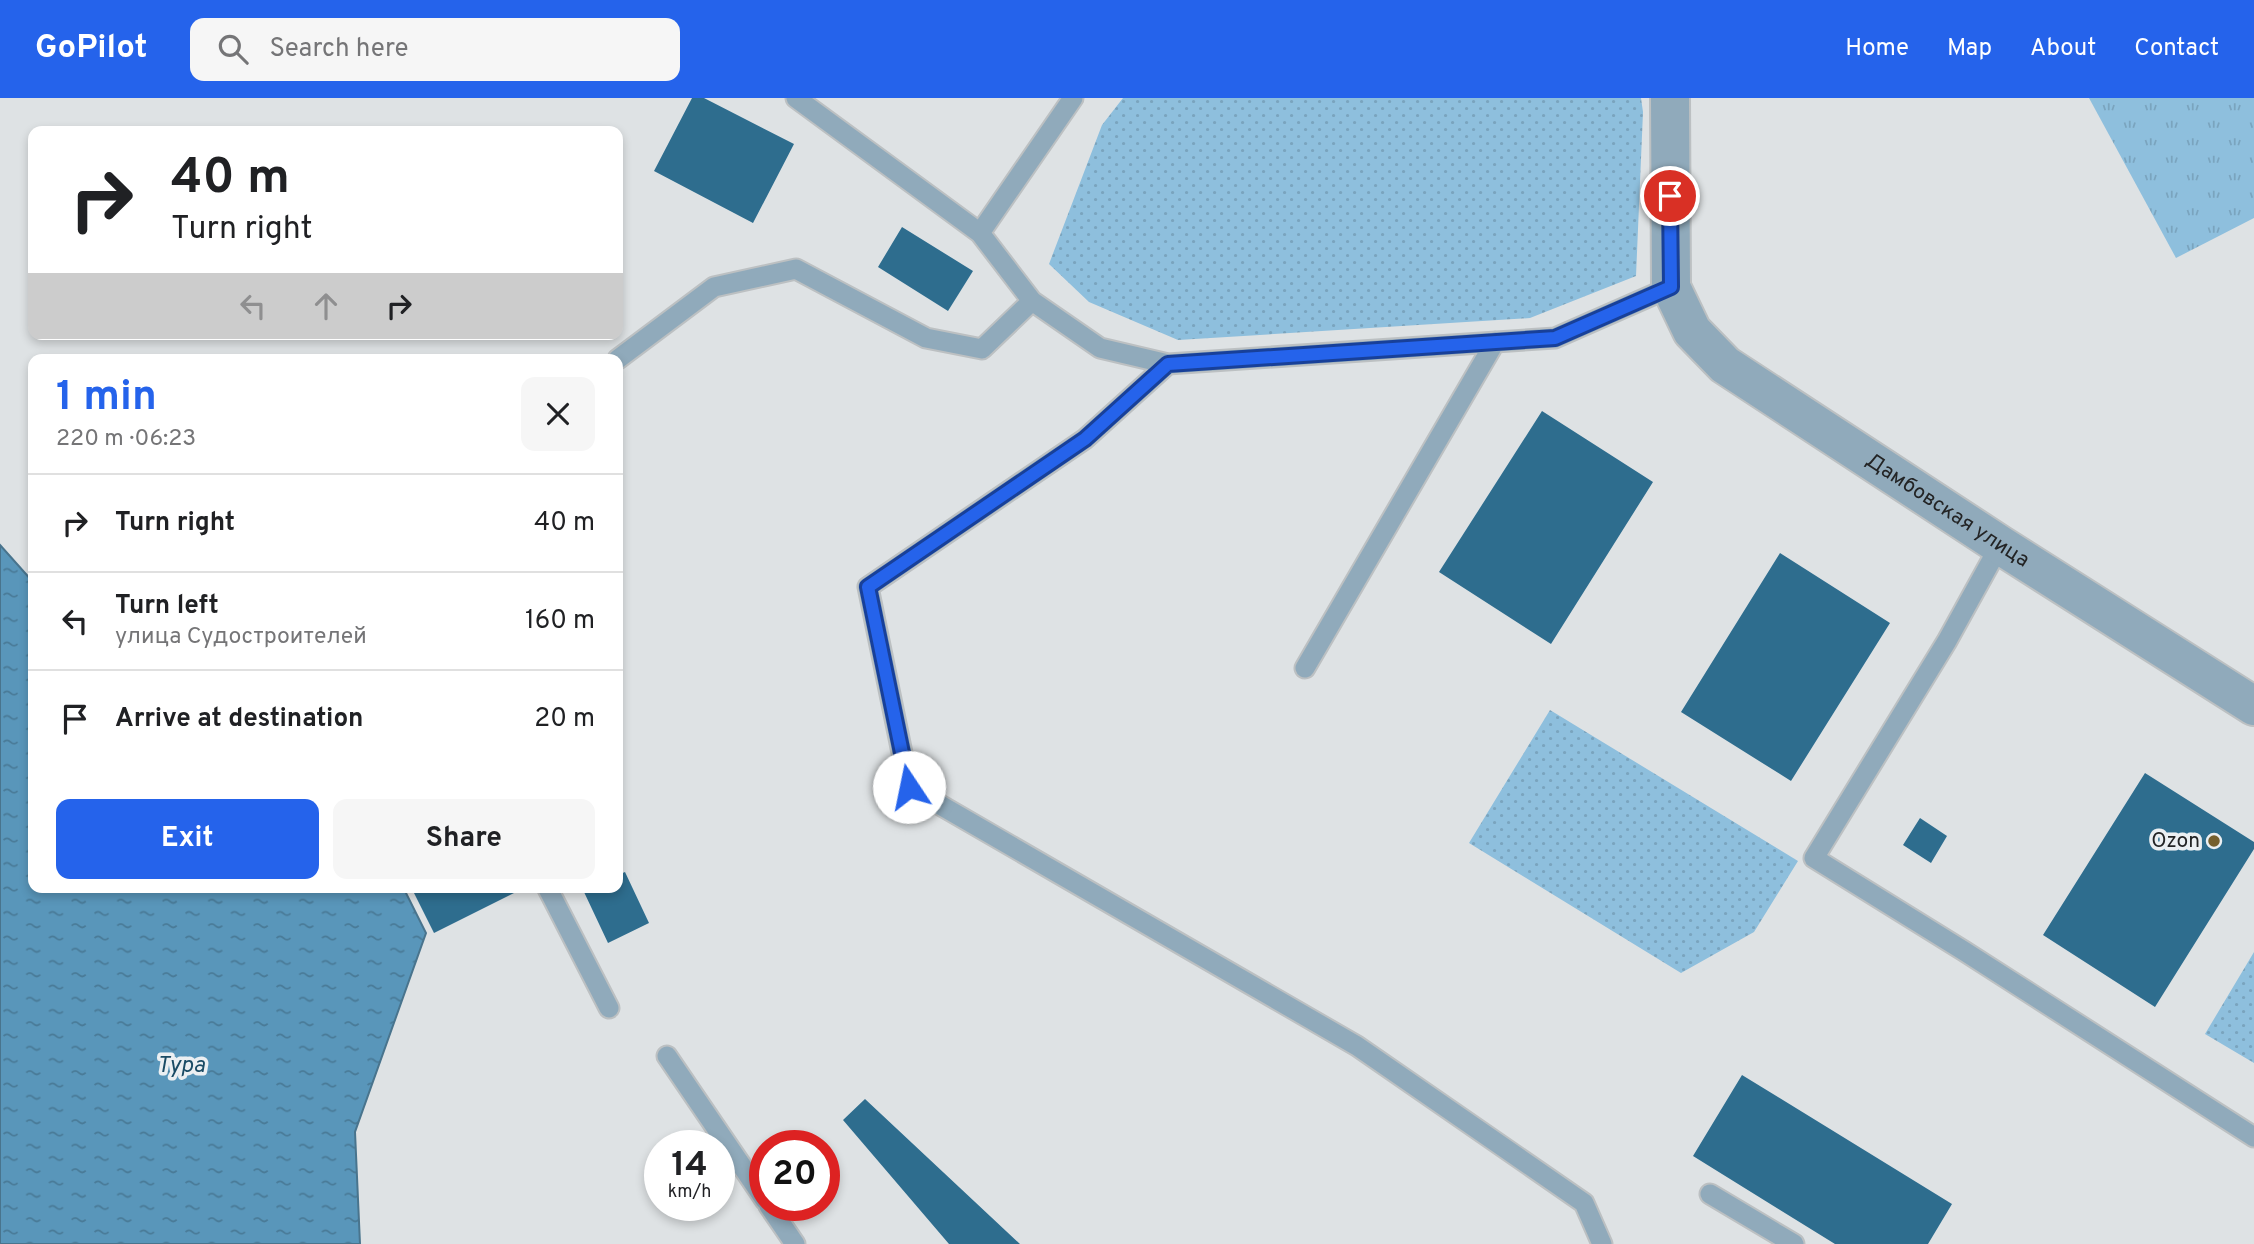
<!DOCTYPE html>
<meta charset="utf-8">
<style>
:root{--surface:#fff;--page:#f6f6f6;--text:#202124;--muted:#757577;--line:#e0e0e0;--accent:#2563eb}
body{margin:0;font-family:Overpass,sans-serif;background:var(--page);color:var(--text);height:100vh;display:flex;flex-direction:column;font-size:26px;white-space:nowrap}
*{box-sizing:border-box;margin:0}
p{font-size:23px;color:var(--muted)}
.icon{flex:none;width:38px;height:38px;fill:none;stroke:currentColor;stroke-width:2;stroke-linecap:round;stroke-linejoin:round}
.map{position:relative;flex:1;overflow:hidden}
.details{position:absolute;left:28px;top:256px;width:595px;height:539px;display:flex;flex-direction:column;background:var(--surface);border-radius:14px;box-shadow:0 4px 10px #0003}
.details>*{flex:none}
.top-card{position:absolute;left:28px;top:28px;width:595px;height:214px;border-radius:14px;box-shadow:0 4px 10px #0003;background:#fff;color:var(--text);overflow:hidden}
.speed{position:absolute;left:644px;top:1032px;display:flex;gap:14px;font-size:35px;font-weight:700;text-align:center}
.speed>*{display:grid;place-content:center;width:91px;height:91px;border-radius:50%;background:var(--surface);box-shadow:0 4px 10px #0003;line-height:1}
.speed small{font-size:18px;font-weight:400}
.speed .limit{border:10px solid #d22;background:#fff;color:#111}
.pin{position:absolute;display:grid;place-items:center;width:60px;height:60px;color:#fff;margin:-30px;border:4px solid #fff;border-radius:50%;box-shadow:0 2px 7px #0007}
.me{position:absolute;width:77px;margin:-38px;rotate:349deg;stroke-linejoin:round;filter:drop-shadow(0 0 5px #0008)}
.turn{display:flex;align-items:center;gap:24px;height:147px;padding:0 28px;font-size:32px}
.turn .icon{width:91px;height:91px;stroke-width:2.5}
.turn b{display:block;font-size:49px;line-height:60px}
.lanes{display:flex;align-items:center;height:66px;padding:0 28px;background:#0003;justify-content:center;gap:35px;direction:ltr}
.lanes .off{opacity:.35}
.round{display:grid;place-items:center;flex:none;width:74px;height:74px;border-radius:14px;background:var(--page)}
.headline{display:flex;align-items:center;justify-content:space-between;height:119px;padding:0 28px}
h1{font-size:42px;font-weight:700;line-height:52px;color:var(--accent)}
.cta{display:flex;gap:14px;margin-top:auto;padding:14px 28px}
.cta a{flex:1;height:80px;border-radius:14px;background:var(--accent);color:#fff;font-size:28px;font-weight:700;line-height:80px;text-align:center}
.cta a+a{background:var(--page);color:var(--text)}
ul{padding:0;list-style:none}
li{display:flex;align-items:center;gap:21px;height:98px;padding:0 28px;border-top:2px solid var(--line)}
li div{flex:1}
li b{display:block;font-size:26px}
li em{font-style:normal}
header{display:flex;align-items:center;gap:42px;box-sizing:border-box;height:98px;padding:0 35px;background:var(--accent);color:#fff}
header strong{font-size:33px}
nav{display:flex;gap:38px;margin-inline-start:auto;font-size:24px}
.search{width:490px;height:63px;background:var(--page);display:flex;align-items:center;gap:18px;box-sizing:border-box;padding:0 24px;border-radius:14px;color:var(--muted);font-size:26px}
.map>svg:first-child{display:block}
.grass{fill:url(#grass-tufts)}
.park{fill:url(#park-dots)}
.water{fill:url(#water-ripples);stroke:#49748d;stroke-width:2}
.building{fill:#2e6d8e}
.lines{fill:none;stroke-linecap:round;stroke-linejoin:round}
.lane-casing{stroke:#bcc0c2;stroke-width:23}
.street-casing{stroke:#bcc0c2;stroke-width:42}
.lane{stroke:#90aabb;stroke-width:19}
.street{stroke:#90aabb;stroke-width:38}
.route-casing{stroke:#184099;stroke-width:18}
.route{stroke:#2563eb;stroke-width:12}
.poi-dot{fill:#755f2e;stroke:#ebeff2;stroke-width:2.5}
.labels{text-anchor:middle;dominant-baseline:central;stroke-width:7;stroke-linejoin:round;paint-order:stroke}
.street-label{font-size:21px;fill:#232425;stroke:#ebeff2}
.poi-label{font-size:21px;fill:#232425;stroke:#ebeff2;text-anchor:end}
.water-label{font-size:23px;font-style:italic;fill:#1a4b65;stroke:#ebeff2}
</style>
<header>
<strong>GoPilot</strong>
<div class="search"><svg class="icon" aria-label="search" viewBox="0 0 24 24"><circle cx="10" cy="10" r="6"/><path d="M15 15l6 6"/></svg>Search here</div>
<nav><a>Home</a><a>Map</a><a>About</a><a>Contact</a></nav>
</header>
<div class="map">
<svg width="2254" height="1146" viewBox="0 0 2254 1146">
<defs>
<pattern id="grass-tufts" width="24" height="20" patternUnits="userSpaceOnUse" patternTransform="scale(1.75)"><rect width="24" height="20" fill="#8ebfdd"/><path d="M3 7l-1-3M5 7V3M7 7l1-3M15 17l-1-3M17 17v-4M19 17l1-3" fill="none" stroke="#7aa4be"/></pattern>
<pattern id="park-dots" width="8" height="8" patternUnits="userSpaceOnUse" patternTransform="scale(1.75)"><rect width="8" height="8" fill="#8ebfdd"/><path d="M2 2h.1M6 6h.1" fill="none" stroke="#7aa4be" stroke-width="1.8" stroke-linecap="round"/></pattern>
<pattern id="water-ripples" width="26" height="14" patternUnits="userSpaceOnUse" patternTransform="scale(1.75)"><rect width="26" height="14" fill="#5996ba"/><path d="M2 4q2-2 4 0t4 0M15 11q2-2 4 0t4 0" fill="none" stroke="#497a97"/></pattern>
</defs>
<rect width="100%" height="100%" fill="#dee2e4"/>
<!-- grass -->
<path class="grass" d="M2089,0H2254V120L2176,160Z"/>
<!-- park -->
<path class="park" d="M1123,0H1641L1643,14L1636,178L1530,220L1178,242L1089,204L1049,166L1102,27Z
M1550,612L1798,763L1754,834L1681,875L1469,745Z
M2254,854V965L2205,936Z"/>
<!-- water -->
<path class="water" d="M0,447L33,484V789H403L426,835L355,1034L360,1146H0Z"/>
<!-- building -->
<path class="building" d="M692,0H704L794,46L753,125L654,73Z
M902,129L973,173L948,213L878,169Z
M1542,313L1653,384L1551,546L1439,474Z
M1780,455L1890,525L1791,683L1681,614Z
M2145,675L2254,744V751L2155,909L2043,837Z
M1920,720L1947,738L1931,765L1903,747Z
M625,774L649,825L608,845L584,794L592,789H618V777Z
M411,789H526L434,835Z
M1742,977L1952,1106L1928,1146H1835L1693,1058Z
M865,1001L1020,1146H949L843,1022Z"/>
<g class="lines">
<!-- lane casing -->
<g class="lane-casing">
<path id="lane" d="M796,0L980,135L1032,203L1100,250L1168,266L1555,240L1671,189
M980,135L1073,0
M618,261L714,189L796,171L926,240L982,251L1032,203
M1168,266L1085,341L868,489L909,689L1357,948L1584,1105L1602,1146
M2000,447L1947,543L1814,760L1964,853L2254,1039
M1305,570L1495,244
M547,789L609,910
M667,958L765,1102
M1710,1096L1794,1146
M769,1108L795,1146"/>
</g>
<!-- street casing -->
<g class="street-casing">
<g id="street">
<path id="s1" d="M1670,0L1671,189L1692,233L1725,267L2000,447L2254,608"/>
</g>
</g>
<!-- lane -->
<use href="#lane" class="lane"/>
<!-- street -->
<use href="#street" class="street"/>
</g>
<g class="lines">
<!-- route casing -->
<g class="route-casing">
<path id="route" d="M909,689L868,489L1085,341L1168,266L1555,240L1671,189L1670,98"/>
</g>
<!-- route -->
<use href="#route" class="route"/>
</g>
<!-- markers -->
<circle class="poi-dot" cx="2214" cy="743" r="7"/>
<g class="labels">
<!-- street labels -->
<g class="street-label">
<text stroke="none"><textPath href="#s1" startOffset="551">Дамбовская улица</textPath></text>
</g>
<!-- poi labels -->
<g class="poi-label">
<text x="2200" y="743">Ozon</text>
</g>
<!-- water labels -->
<g class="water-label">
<text x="181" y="968">Тура</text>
</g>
</g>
</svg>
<div class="speed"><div>14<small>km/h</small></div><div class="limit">20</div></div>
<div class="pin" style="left:1670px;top:98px;background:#d93025"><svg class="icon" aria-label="arrive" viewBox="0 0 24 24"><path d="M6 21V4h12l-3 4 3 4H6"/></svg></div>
<svg class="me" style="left:909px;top:689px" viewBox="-20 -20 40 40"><circle r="19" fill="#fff"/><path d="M0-13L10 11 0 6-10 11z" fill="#2563eb"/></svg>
<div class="top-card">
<div class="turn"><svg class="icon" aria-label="right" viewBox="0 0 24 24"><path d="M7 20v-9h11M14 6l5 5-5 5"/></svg><div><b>40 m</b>Turn right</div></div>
<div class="lanes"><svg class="icon off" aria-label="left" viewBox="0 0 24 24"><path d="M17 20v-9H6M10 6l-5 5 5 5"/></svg><svg class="icon off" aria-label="ahead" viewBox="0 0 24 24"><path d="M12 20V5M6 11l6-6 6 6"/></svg><svg class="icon" aria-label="right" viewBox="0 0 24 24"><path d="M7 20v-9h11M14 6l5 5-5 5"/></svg></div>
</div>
<section class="details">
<div class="headline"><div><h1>1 min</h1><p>220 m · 06:23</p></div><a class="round"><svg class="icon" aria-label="close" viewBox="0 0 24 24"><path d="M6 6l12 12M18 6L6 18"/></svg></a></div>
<ul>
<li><svg class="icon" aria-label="right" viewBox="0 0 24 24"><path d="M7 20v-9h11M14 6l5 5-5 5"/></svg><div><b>Turn right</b></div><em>40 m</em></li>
<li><svg class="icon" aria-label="left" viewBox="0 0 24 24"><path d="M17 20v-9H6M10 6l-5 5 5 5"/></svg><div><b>Turn left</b><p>улица Судостроителей</p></div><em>160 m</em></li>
<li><svg class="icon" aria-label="arrive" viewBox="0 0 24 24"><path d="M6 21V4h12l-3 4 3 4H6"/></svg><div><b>Arrive at destination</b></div><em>20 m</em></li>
</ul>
<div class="cta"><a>Exit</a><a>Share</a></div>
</section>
</div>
